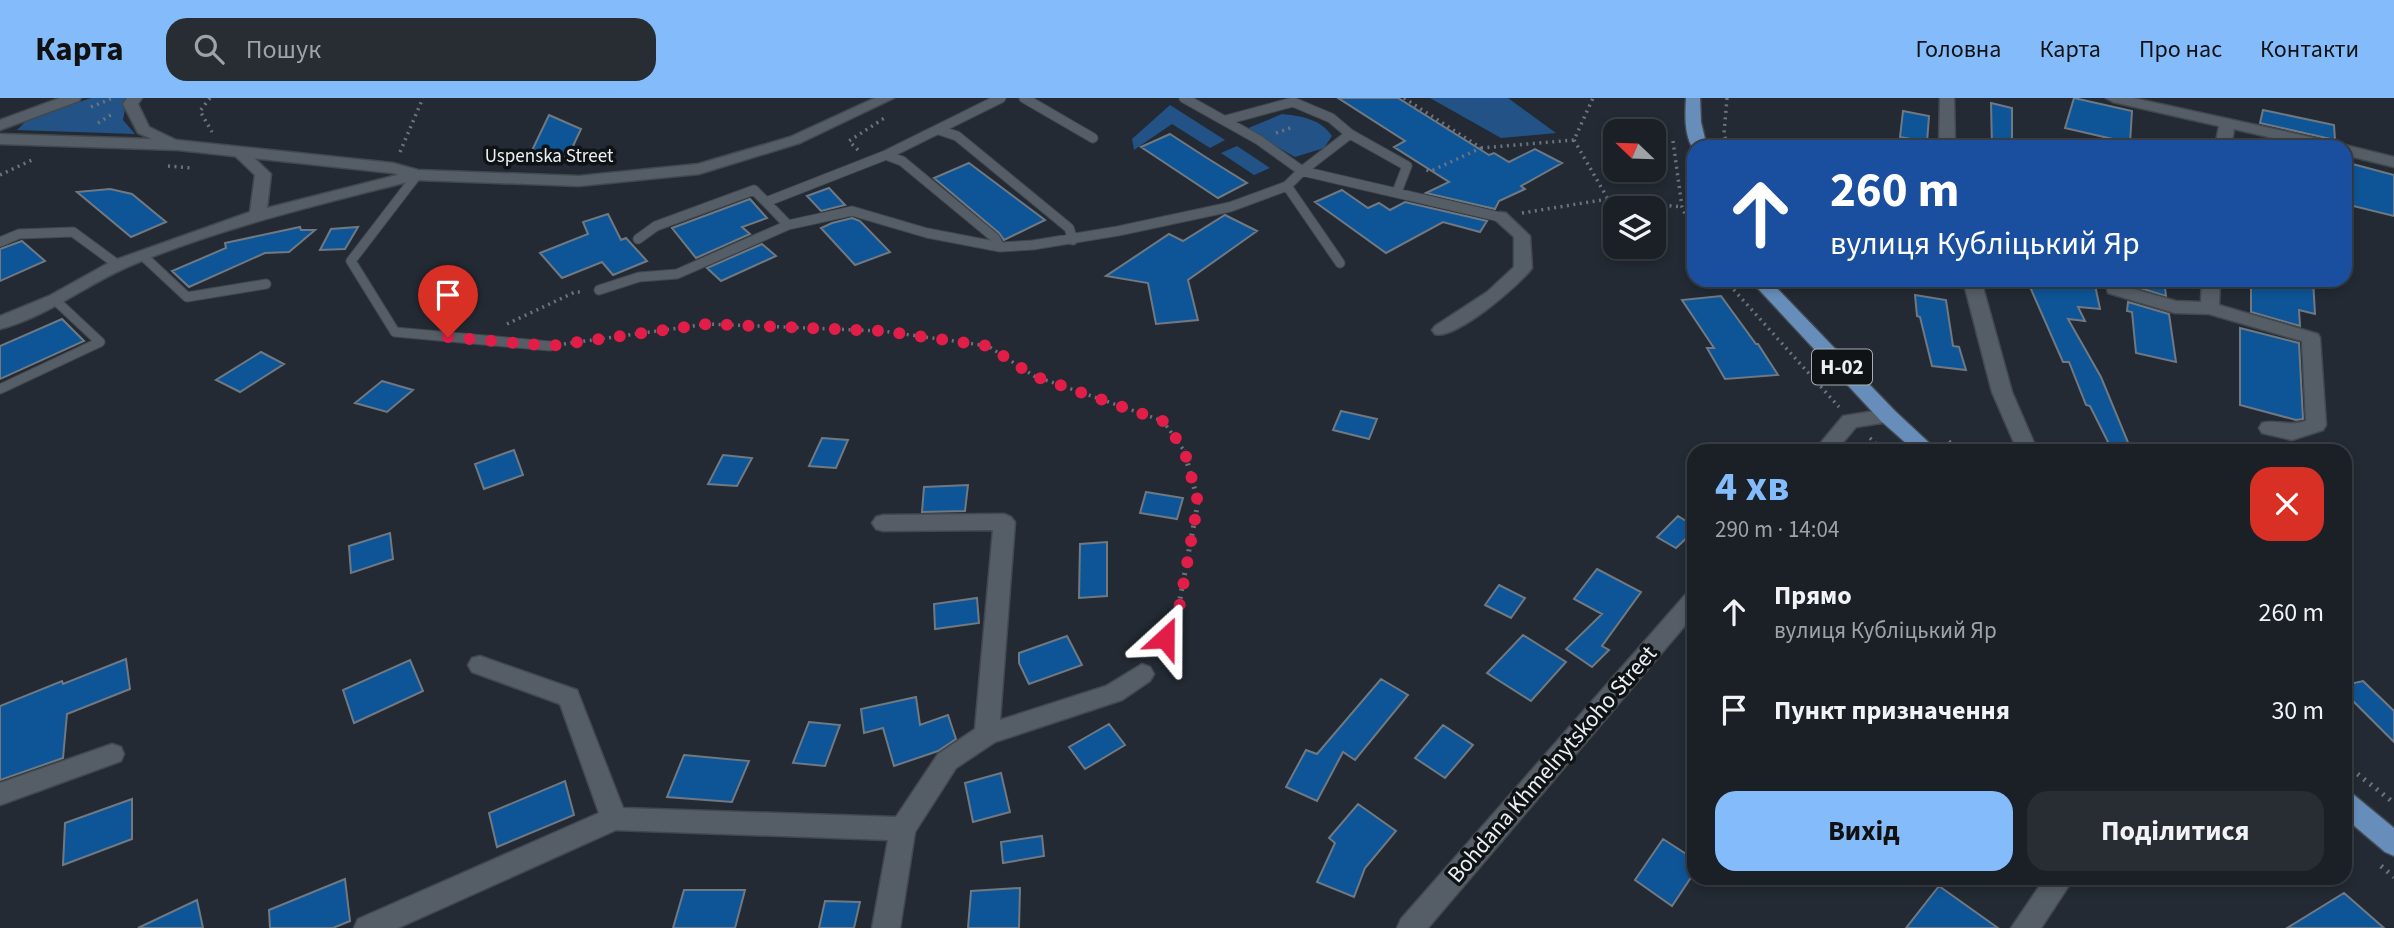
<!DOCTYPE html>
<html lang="uk">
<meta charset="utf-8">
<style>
:root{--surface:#1a2026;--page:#272d32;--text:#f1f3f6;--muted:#9fa3a7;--line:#383e43;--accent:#84bcfb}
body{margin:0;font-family:"Source Sans 3",sans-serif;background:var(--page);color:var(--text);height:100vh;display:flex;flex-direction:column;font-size:26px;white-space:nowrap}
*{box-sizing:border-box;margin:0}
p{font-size:23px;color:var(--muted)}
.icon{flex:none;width:38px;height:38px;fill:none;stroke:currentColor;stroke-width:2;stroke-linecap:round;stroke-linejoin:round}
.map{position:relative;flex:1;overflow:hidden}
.sheet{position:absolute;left:1687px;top:346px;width:665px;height:441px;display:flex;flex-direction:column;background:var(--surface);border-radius:21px;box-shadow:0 4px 10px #0003,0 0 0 2px var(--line)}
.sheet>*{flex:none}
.banner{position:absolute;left:1687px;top:42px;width:665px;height:147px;border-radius:21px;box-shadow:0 4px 10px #0003,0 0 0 2px var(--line);background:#1a4fa0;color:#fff;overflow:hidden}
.needle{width:46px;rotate:293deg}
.fabs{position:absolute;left:1603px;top:21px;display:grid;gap:14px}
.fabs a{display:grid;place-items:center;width:63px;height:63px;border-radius:14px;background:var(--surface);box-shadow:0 4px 10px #0003,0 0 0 2px var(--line);font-size:35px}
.pin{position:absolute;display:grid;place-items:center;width:60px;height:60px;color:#fff;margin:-72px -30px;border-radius:50% 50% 50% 0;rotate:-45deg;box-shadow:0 0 7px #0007}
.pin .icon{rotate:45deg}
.me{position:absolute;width:77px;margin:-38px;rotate:24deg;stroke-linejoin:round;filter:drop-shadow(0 0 5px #0008)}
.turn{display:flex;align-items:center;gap:24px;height:147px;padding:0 28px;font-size:32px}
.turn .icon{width:91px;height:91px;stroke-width:2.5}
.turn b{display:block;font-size:49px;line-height:60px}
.round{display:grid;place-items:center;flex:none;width:74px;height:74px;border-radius:21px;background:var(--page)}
.summary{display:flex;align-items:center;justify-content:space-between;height:119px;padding:0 28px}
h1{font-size:42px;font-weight:700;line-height:52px;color:var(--accent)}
.button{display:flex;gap:14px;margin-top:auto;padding:14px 28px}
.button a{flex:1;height:80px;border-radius:21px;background:var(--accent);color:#111;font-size:28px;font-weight:700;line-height:80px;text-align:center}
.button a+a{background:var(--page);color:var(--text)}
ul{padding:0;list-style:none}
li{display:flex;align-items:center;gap:21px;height:98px;padding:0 28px}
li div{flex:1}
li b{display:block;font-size:26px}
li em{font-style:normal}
header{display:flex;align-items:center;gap:42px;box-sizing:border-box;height:98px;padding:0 35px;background:var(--accent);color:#111}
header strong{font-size:33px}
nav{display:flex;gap:38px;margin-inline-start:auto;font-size:24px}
.search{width:490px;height:63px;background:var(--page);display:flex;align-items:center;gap:18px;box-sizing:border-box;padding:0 24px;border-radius:21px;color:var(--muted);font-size:26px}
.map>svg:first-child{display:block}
.green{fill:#235386}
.building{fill:#0e5597;stroke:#707982;stroke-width:2}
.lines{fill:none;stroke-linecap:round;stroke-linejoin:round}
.lane-casing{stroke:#42484e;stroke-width:11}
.street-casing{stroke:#42484e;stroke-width:3}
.secondary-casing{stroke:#42484e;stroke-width:3}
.primary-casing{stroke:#42484e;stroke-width:3}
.path-far1{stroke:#6d737b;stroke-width:3.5;stroke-dasharray:2 4.5;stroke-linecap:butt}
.path{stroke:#6d737b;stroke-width:5;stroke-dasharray:2 6;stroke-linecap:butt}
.lane{stroke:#555d66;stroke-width:9}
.street{fill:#555d66;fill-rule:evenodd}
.secondary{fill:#555d66;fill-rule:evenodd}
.primary{fill:#678eba;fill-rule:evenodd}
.route{stroke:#e11d48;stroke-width:12;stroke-dasharray:0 21.6}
.labels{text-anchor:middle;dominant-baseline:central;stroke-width:7;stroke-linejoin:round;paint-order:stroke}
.far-street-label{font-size:19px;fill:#eaeff4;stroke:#101316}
.shield{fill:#101316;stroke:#a9adb1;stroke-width:2}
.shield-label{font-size:21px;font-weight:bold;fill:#eaeff4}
.street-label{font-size:23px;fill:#eaeff4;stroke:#101316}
</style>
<header>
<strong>Карта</strong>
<div class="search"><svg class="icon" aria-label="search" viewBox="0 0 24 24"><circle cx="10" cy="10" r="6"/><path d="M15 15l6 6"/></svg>Пошук</div>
<nav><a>Головна</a><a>Карта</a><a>Про нас</a><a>Контакти</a></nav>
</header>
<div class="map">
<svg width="2394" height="830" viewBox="0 0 2394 830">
<rect width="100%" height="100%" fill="#232a33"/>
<!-- green -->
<path class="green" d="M91,0H127L123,22L135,36L17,32L27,22Z
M1430,0H1508L1556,35L1501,40Z
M1170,7L1225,42L1210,50L1172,26L1134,52L1132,41Z
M1282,16C1301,18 1321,21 1332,38L1324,50L1295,59L1246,31Z
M1237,48L1270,70L1254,77L1221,55Z"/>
<!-- building -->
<path class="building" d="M1338,0H1398L1489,57L1494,55L1509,64L1535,51L1562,65L1521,88L1525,91L1499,103L1495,111L1426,95L1449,84L1394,49L1405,43Z
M2074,0L2132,13L2130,45L2065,30Z
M1991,5L2012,10V49H1992Z
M2263,12L2334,27L2335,42L2260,25Z
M1903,13L1929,18L1927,44L1900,39Z
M549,17L581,31L566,63L526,65Z
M1170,36L1207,60L1247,85L1218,100L1141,49Z
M2345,64L2394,77V118L2345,106Z
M969,65L1045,122L1004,142L999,135L934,80Z
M829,90L845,107L821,113L807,98Z
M110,91L132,96L166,124L131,139L77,94Z
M1342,92L1368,110L1379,105L1390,112L1405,104L1487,123L1480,134L1443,124L1386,155L1315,104Z
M750,101L767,120L742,129L750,136L696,160L672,130Z
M608,116L621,142L626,140L647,163L613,177L602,164L562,180L540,155L588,136L583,124Z
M1225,117L1257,133L1188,182L1198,222L1156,226L1148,185L1106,178L1169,136L1183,143Z
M852,120L860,123L890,154L855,167L821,130L832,125Z
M300,129L301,132H315L289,154L265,155L189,189L172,173L226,150L225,145Z
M358,129L345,151L320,152L331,131Z
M22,143L45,163L0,183V151Z
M762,146L776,158L721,183L707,170Z
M2027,182H2094L2100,211L2078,209L2085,223L2068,221L2101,279L2132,354H2113L2090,308L2086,307L2069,264H2063Z
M2131,182H2164L2166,198L2130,187Z
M2251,182H2313L2315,216L2299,212L2300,228L2251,214Z
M1915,197L1946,202L1953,248L1959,249L1966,272L1932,268L1920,219L1917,218Z
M1721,198L1756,246H1758L1778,277L1725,281L1707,250H1714L1682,202Z
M2128,204L2169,216L2176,264L2136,255L2132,214L2127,213Z
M62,221L84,243L0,281V248Z
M2240,230L2299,245L2303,321L2296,322L2240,307Z
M261,254L284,266L240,294L216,282Z
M382,283L413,292L387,314L355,305Z
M1341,313L1377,321L1369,341L1333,332Z
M822,340L848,342L836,370L809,368Z
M514,352L523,377L484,391L475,366Z
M723,357L752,360L737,388L708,386Z
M968,387L965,413L922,414L924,389Z
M1146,394L1183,400L1177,421L1140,415Z
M1678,418L1694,428V433L1676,450L1657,439Z
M390,435L393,461L351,475L349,448Z
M1107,444V498L1079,500L1080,446Z
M1597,471L1641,494L1602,548L1609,552L1592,569L1566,551L1602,516L1574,501Z
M1499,487L1525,500L1511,520L1485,507Z
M977,500L979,525L935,531L934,506Z
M1523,537L1566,564L1531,603L1487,575Z
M1067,538L1082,567L1029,586L1019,565V555Z
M126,561L130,591L67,616L63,660L0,682V608L62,583L63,586Z
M410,562L423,593L354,625L343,592Z
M1381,581L1408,597L1355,662L1343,654L1317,703L1286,689L1306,652L1317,656Z
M2363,583L2394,613V644L2345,595V587Z
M916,599L920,627L948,617L956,641L938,653L894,668L883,630L864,635L861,611Z
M809,624L840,627L825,668L793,665Z
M1109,626L1125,647L1085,671L1069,649Z
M1443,627L1473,647L1445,680L1415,660Z
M684,657L749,663L732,704L667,699Z
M1001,675L1010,714L973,724L965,685Z
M565,683L574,717L497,749L489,715Z
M132,701V741L63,767L65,725Z
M1358,706L1396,733L1365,770L1354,799L1317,784L1335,745L1329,740Z
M1042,738L1044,758L1003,765L1001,744Z
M1663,741L1694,761V775L1672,808L1635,782Z
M345,781L350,823L333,830H270L269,812Z
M1939,788L1998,830H1906Z
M1020,790L1019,830H968L971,793Z
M684,792H745L735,830H673Z
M2344,795L2384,830H2287Z
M197,802L203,830H138Z
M825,803L860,804L854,830H819Z"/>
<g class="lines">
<!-- lane casing -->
<g class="lane-casing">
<path id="lane" d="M1001,0L886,57L766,104L788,127L852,113L927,135L1000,149L1033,147L1118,133L1230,109L1287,88L1302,73L1259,42L1184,0
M1024,0L1093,40
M1226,22L1293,4L1331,20L1350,36L1302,73L1500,119
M939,32L957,38L1069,130L1073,142
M1350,36L1407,68L1397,94
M886,57L902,63L995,140L1000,149
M417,77L351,163L395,234L550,248
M1287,88L1340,165
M638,141L656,128L754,92L766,104
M0,144L19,136L73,134L118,167
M142,157L187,199L266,186
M599,192L639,179L677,176L788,127
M0,291L100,244L55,202"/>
</g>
<!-- street casing -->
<g class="street-casing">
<path id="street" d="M1940,0H1954L1955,49H1939Z
M2106,0H2133L2333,44L2340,48L2345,47L2394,59V69L2345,57V49H2312L2234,31L2231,49H2215L2219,28L2113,4Z
M241,51L247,53L271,76L267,110L417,72L425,77L423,80C322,106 220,129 125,170C83,189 46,219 0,231V218L49,198L112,163L250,114L255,77L233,56Z
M1500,114L1506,115L1530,138L1532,170C1519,188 1455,242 1435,236L1432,232L1435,228L1487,194L1514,169V139L1492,119Z
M1963,182H1981L2012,294L2038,354H2018L1992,294Z
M2105,182H2123V188L2176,203L2201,204L2202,182H2220L2219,207L2318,236L2320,240L2326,327L2323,332L2292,342L2262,335L2259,330L2262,325C2277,321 2288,329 2306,323L2302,243L2209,216L2175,215L2108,195Z
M1004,416L1011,419L1015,424L1000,622L1106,588L1142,566L1150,569L1154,576L1150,583L1122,602L995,644L956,670L915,734L900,830H872L888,742L616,732L398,830H354L358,821L599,715L560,606L472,574L468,567L472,560L480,558L577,592L623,710L896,719L938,656L975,631L993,432L883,433L876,431L872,425L876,419L883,417Z
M112,646L121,649L124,656L121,663L0,707V685Z
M2045,780H2074L2041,830H2011Z"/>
</g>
<!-- secondary casing -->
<g class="secondary-casing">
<path id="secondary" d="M60,0H81L79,3L0,32V22Z
M127,0H142L138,6L149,29L176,42L393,65L418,72L579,78L698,66L790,39L875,0H894L800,45L699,76L579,88L417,82L392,75L178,52L0,46V36L152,41L138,35L123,6Z
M1888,311L1895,313L1898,318L1895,323L1856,329L1835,354H1813L1843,318Z
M1694,493V517L1428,830H1397L1401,821L1686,496Z"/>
</g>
<!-- primary casing -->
<g class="primary-casing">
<path id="primary" d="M1686,0H1700L1701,24L1707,49H1694V52C1684,38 1685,17 1686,0Z
M1750,182H1769L1895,313L1939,354H1916L1881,323Z
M2345,694L2354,697L2394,730V758L2385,754L2345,720Z"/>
</g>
<!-- path-far1 -->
<path class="path-far1" d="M210,0L200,13L212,34
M1404,0L1481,50L1431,73L1422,71
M1727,0L1724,36L1728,49
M91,9L113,0
M98,25L114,15
M1276,35L1293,29
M1574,42L1608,101L1682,109
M1673,43L1682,109L1694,137
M1481,50L1574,42L1593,0
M858,52L849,43L886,19
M400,54L423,0
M168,68L191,70
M0,77L32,62
M1522,115L1608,101
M1725,182L1839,309
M507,226L575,194H582
M564,246L707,226L883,233L988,248L1034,278L1163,323L1185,354
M1870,340L1884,354
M1949,343L1961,354"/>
<!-- path -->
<path class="path" d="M1154,558L1176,522L1198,404L1184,352
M2345,666L2394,705
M2381,768L2394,779"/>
<!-- lane -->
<use href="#lane" class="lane"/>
<!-- street -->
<use href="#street" class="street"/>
<!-- secondary -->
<use href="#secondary" class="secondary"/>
<!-- primary -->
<use href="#primary" class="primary"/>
</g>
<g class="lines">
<!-- route -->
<path class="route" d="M448,239L550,248L707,226L883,233L988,248L1034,278L1163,323L1184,351L1198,404L1177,522L1165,540"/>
</g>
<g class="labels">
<!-- far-street labels -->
<g class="far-street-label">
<text x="549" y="58">Uspenska Street</text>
</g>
<!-- shield labels -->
<rect class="shield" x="1812" y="251.5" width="60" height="35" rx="5"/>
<g class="shield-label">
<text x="1842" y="269">Н-02</text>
</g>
<!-- street labels -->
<g class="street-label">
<text transform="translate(1552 666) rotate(-49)">Bohdana Khmelnytskoho Street</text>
</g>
</g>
</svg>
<div class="fabs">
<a><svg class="needle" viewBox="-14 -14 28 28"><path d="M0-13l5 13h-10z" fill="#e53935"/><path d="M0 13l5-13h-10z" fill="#9fa3a7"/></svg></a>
<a><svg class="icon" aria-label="layers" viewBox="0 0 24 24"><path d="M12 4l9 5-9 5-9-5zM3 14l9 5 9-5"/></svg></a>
</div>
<div class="pin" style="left:448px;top:239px;background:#d93025"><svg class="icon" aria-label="arrive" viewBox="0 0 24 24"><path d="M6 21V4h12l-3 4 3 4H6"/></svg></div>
<svg class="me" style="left:1165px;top:540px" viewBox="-20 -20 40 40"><path d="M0-17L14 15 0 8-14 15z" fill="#e11d48" stroke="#fff" stroke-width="4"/></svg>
<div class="banner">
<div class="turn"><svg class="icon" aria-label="ahead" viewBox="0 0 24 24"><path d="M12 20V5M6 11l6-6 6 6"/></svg><div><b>260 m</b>вулиця Кубліцький Яр</div></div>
</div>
<section class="sheet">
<div class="summary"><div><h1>4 хв</h1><p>290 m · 14:04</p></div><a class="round" style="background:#d93025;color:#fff"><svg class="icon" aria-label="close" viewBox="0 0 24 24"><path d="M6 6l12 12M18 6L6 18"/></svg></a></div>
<ul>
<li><svg class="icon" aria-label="ahead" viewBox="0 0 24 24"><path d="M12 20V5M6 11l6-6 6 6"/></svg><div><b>Прямо</b><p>вулиця Кубліцький Яр</p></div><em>260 m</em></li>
<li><svg class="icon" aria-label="arrive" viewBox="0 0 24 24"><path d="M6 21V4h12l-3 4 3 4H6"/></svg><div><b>Пункт призначення</b></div><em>30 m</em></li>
</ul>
<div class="button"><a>Вихід</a><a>Поділитися</a></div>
</section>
</div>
